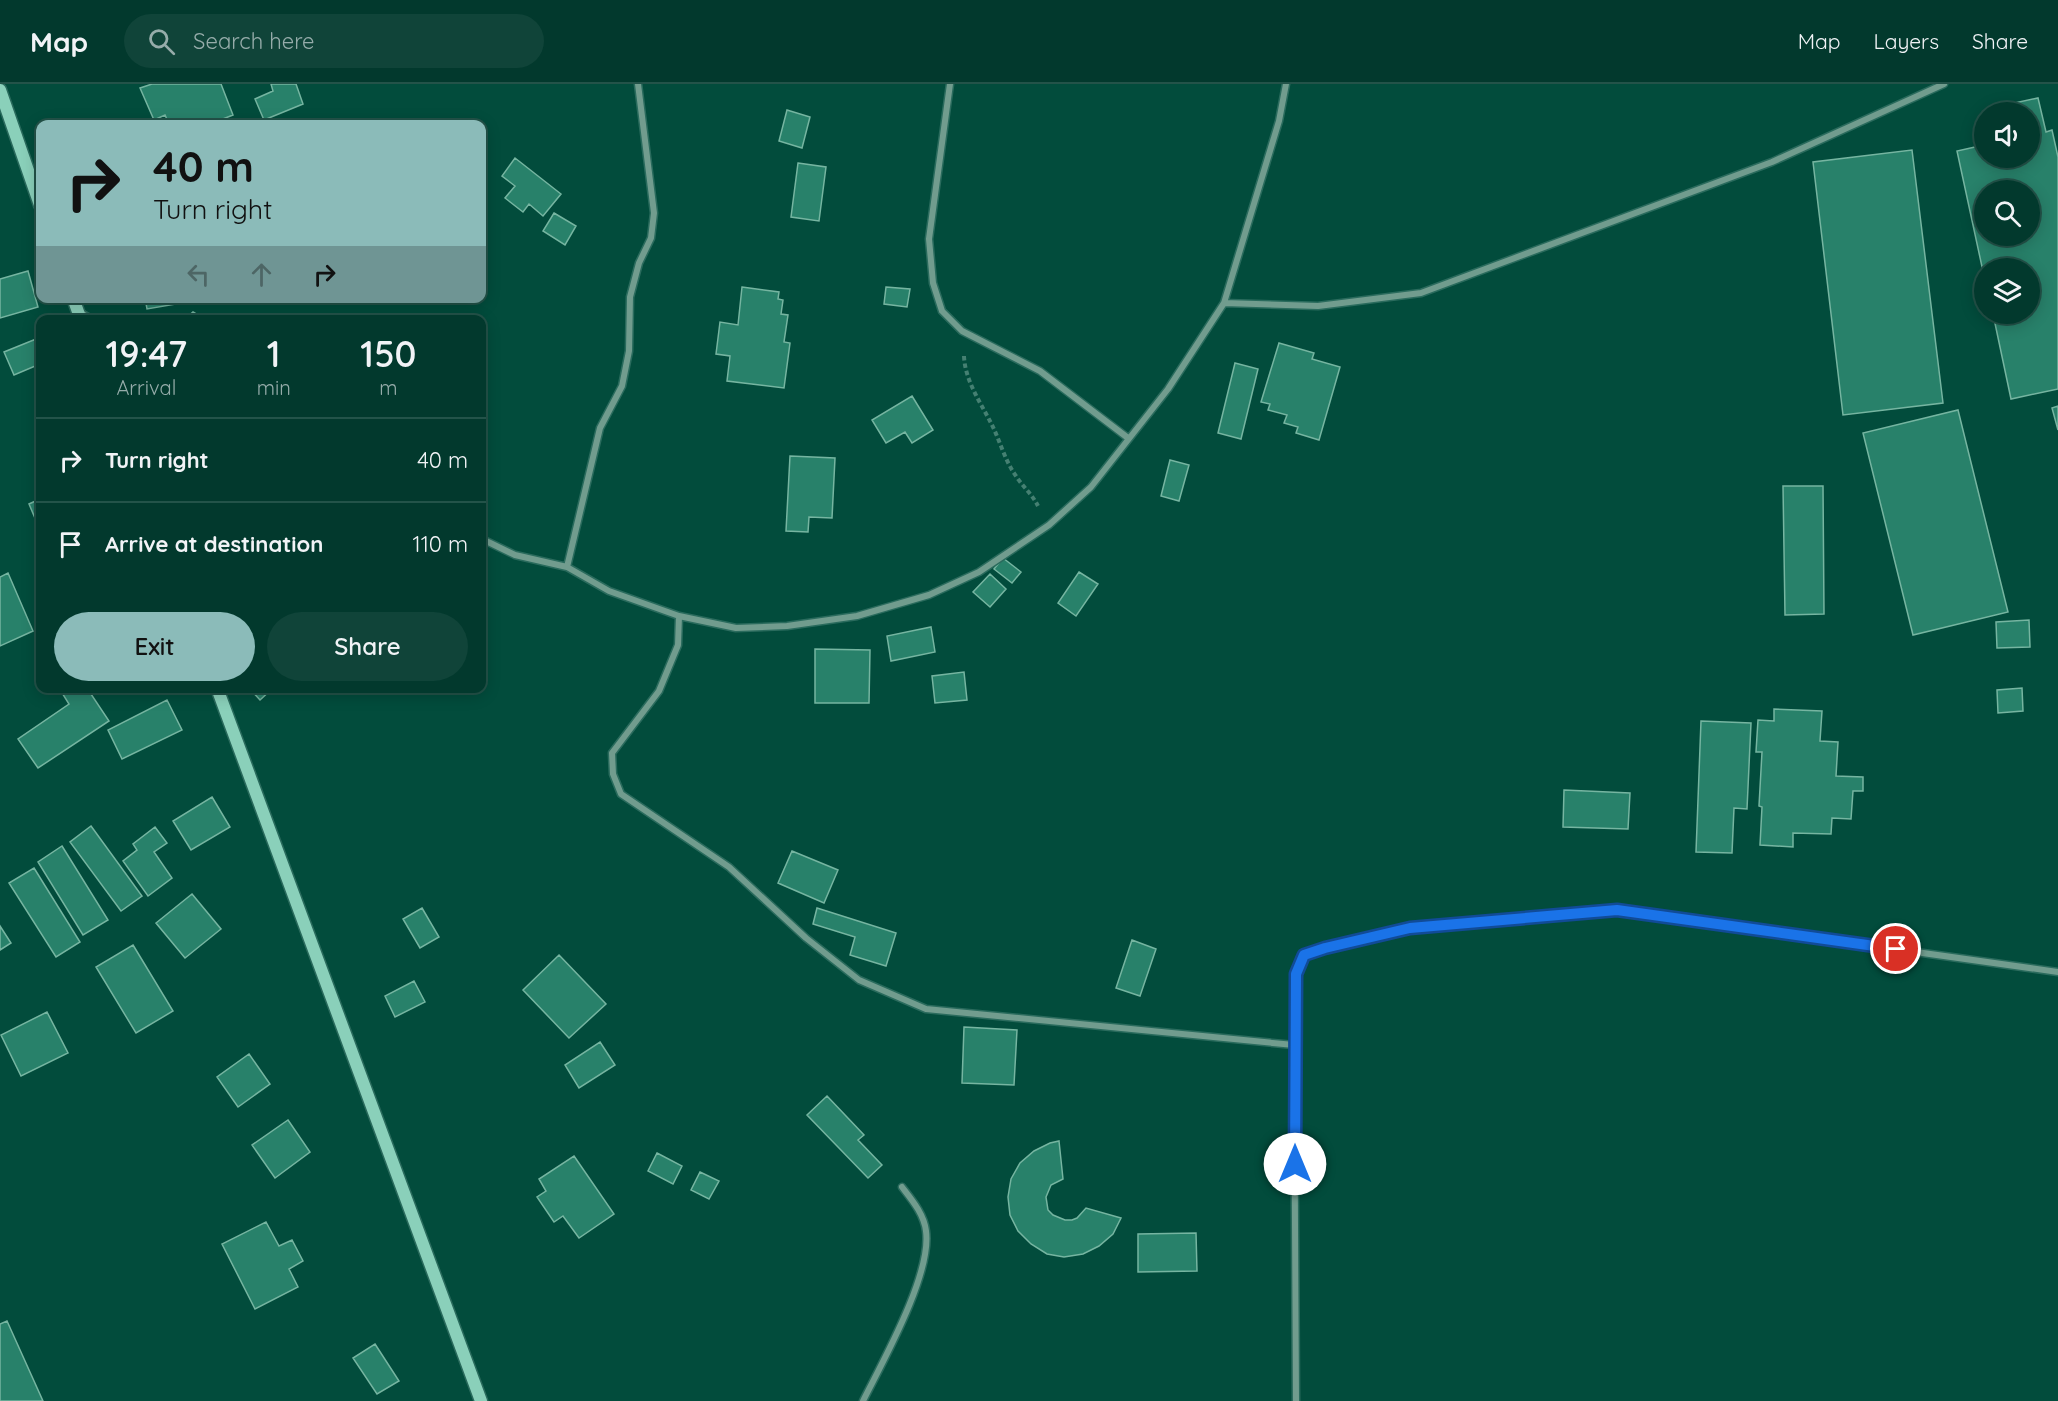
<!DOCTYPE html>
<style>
:root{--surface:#02392d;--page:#104439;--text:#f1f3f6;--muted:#96acaa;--line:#235349;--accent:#8bbbb9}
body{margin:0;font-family:Quicksand,sans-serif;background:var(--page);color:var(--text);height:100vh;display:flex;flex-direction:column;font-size:22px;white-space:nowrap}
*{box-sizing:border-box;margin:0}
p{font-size:20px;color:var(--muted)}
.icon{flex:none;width:33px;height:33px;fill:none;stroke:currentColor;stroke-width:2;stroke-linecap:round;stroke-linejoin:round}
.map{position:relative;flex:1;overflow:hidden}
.details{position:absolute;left:36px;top:231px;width:450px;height:378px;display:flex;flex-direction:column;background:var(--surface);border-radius:12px;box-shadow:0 3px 15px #0003,0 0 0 2px var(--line)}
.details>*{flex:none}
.top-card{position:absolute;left:36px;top:36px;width:450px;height:183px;border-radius:12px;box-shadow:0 3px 15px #0003,0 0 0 2px var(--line);background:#8bbbb9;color:#111;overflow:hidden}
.fabs{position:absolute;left:1974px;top:18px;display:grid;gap:12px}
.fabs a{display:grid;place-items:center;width:66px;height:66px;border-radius:50%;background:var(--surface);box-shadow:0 3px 15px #0003,0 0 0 2px var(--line);font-size:30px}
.pin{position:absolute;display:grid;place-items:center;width:51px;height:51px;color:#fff;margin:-26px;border:3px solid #fff;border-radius:50%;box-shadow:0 2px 6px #0007}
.me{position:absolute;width:66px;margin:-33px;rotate:0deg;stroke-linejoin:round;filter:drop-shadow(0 0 4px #0008)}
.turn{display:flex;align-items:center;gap:21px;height:126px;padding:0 18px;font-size:27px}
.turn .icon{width:78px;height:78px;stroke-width:2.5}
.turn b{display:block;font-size:42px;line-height:51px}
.lanes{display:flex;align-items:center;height:57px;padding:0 18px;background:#0003;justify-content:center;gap:30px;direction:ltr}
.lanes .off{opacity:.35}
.eta{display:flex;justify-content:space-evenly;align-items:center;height:102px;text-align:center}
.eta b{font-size:36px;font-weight:600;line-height:42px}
.action{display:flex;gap:12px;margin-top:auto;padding:12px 18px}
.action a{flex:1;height:69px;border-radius:36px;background:var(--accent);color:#111;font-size:24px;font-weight:600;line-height:69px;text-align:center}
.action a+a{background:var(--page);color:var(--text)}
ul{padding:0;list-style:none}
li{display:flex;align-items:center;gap:18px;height:84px;padding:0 18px;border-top:2px solid var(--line)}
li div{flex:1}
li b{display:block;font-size:22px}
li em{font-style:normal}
header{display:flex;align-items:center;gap:36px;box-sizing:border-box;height:84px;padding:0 30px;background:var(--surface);border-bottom:2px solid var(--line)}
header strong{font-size:28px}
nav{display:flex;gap:33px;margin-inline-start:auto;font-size:21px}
.search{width:420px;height:54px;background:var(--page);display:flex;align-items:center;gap:15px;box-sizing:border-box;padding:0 21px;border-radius:33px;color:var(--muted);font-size:22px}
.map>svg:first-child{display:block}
.building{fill:#28816a;stroke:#76b5a1;stroke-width:1.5;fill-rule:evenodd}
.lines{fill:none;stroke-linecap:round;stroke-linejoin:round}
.street-casing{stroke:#2a6b5d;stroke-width:9}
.secondary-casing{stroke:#2a6b5d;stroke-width:15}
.path{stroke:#458072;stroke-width:4;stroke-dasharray:4.5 3;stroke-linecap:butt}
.street{stroke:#719c8e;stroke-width:6}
.secondary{stroke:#8ad0ba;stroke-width:12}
.route-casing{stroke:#114b97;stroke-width:15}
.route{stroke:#1a73e8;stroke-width:10}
</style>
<header>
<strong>Map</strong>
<div class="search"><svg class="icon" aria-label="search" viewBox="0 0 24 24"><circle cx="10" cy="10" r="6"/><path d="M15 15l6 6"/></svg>Search here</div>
<nav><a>Map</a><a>Layers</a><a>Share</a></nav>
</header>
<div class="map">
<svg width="2058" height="1317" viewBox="0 0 2058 1317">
<rect width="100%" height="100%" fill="#024c3c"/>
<!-- building -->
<path class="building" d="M152,0H221L233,31L210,40H169L165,31L154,36L140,4Z
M271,0H296L303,20L264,36L255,15L273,7Z
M2038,14L2046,48L2052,46L2058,73V305L2011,315L1993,230H2030V184H1984V192L1957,67L1984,61V74H2030V28H2007L2005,21ZM1984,106H2030V152H1984Z
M787,26L810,33L802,64L779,57Z
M1912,66L1943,319L1843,331L1813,78Z
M515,74L561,110L543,132L529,120L523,128L505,114L515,102L502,92Z
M798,79L826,83L819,137L791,133Z
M554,129L576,142L565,161L543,147Z
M28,187L38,223L0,234V195Z
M742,203L779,208L778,215L783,216L781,230L788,231L784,258L790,259L784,304L727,297L730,272L716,270L720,238L738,241Z
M886,203L910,205L907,223L884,220Z
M145,214H187L188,218L147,225Z
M193,228L206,236H184Z
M36,255L40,266V280L14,291L4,268Z
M1279,259L1314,269L1312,275L1340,283L1319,356L1296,349L1298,343L1284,339L1287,331L1268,326L1270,320L1261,318Z
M1235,279L1258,285L1241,355L1218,349Z
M912,312L933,346L912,359L905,348L886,359L872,336Z
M2058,322V346L2052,324Z
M1958,326L2008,528L1913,551L1863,349Z
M790,372L835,374L832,434L809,433L808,448L786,447Z
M1170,376L1189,381L1179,417L1161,412Z
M1783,402H1823L1824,530L1785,531Z
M40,415V446L29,420Z
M1003,474L1021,488L1012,499L994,485Z
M1079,488L1098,500L1076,532L1058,519Z
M8,489L33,547L0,562V493Z
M990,490L1006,505L990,523L973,508Z
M2029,536L2030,563L1997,564L1996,538Z
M931,543L935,568L891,577L887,552Z
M815,565L870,566L869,619H815Z
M964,588L967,616L935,619L932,592Z
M59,604H87L109,637L38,684L18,655L69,620Z
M249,604H273L260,616Z
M2022,604L2023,627L1998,629L1997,606Z
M167,616L182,646L122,675L108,646Z
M1774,625L1822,627L1820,657L1838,658L1836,692L1863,693V707H1853L1851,735L1832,734L1831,750L1793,749V763L1760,761L1762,723L1759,722L1762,668H1756L1758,636L1774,637Z
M1701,637L1751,639L1747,725L1734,724L1732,769L1696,768Z
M1564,706L1630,709L1628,745L1563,743Z
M212,713L230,743L191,766L173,737Z
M91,742L142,812L121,827L70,758Z
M155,743L167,759L154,768L172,794L148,812L123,777L137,766L133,760Z
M62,762L108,836L83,851L38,778Z
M792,767L838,786L824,819L778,799Z
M34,784L80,858L56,873L9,799Z
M192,810L221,845L185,874L156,839Z
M422,824L439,853L420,864L403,835Z
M817,824L896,849L886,882L850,871L855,853L813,840Z
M0,842L11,859L0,866Z
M1132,856L1156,865L1140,912L1116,904Z
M133,861L173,927L136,949L96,883Z
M559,871L606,920L569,954L523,906Z
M414,897L425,918L395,933L385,912Z
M47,928L68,969L21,992L1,951Z
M964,943L1017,946L1014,1001L962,999Z
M600,958L615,981L579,1004L565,981Z
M249,970L270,1000L238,1023L217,993Z
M827,1012L864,1051L858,1056L882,1081L868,1094L807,1031Z
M288,1036L310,1068L275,1094L252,1061Z
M1059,1057L1063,1095L1051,1101L1046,1113L1048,1126L1053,1131L1065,1136H1072L1077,1134L1086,1124L1121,1134L1113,1150L1099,1162L1083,1170L1064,1173L1047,1170L1031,1160L1018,1147L1010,1131L1008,1113L1011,1095L1020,1079L1034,1067L1050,1059Z
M657,1069L682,1082L673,1100L648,1087Z
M574,1072L614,1130L579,1154L563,1132L554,1138L537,1113L546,1107L539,1095Z
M700,1088L719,1097L709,1115L691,1106Z
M266,1138L279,1162L292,1156L303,1177L289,1185L298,1203L255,1225L222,1160Z
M1196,1149L1197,1187L1138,1188V1150Z
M7,1237L43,1317H0V1240Z
M375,1260L399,1297L377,1310L353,1274Z"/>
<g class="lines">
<!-- street casing -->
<g class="street-casing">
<path id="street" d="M950,0L929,155L933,199L942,227L962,247L1040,287L1128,354
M1224,219L1318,222L1421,209L1772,78L1944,0
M81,229L93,236
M482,455L515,471L567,483L609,507L679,532L736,544L787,542L857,532L929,511L979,488L1049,441L1091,403L1168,305L1224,219L1279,37L1286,0
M567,483L600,344L622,302L629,267L630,213L639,179L651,154L654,129L638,0
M679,532L678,561L659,607L612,669L613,690L621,710L729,783L806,854L859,896L926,925L1294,961
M863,1317C883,1277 932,1190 926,1147C924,1130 912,1116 902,1103
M1296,1317L1294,961L1296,890L1304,871L1325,864L1410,844L1617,826L2058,888"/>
</g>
<!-- secondary casing -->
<g class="secondary-casing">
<path id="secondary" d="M0,6L40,121
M73,214L81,236
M217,604L481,1317"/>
</g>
<!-- path -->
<path class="path" d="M964,272C965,297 981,319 992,341C1000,357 1005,377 1016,392C1023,403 1032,410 1038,422"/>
<!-- street -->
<use href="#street" class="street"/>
<!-- secondary -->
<use href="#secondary" class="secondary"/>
</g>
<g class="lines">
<!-- route casing -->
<g class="route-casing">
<path id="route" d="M1295,1080L1296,890L1304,871L1325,864L1410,844L1617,826L1896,865"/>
</g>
<!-- route -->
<use href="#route" class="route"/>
</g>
</svg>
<div class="fabs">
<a><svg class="icon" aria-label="sound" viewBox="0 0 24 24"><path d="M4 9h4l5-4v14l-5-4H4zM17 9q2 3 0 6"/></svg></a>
<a><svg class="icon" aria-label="search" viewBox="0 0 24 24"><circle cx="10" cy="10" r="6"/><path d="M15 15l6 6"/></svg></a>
<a><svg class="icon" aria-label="layers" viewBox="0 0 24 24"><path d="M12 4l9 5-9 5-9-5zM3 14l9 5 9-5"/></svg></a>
</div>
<div class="pin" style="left:1896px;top:865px;background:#d93025"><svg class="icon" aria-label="arrive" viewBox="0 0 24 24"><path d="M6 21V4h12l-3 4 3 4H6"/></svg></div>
<svg class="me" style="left:1295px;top:1080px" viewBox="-20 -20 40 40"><circle r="19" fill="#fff"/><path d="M0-13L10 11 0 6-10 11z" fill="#1a73e8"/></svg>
<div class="top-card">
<div class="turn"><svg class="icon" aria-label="right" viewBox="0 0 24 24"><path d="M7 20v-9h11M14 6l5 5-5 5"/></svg><div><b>40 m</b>Turn right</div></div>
<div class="lanes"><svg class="icon off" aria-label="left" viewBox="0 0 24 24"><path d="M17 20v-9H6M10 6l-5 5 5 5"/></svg><svg class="icon off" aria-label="ahead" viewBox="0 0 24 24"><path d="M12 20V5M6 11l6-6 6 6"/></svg><svg class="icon" aria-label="right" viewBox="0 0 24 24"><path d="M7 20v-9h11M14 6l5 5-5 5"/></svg></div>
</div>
<section class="details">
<div class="eta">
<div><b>19:47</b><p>Arrival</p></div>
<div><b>1</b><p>min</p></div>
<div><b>150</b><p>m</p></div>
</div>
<ul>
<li><svg class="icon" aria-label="right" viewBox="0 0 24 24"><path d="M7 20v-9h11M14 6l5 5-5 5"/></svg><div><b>Turn right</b></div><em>40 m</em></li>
<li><svg class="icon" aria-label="arrive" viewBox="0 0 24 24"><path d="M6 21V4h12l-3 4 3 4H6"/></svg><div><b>Arrive at destination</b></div><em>110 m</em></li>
</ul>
<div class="action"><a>Exit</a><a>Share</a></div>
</section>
</div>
